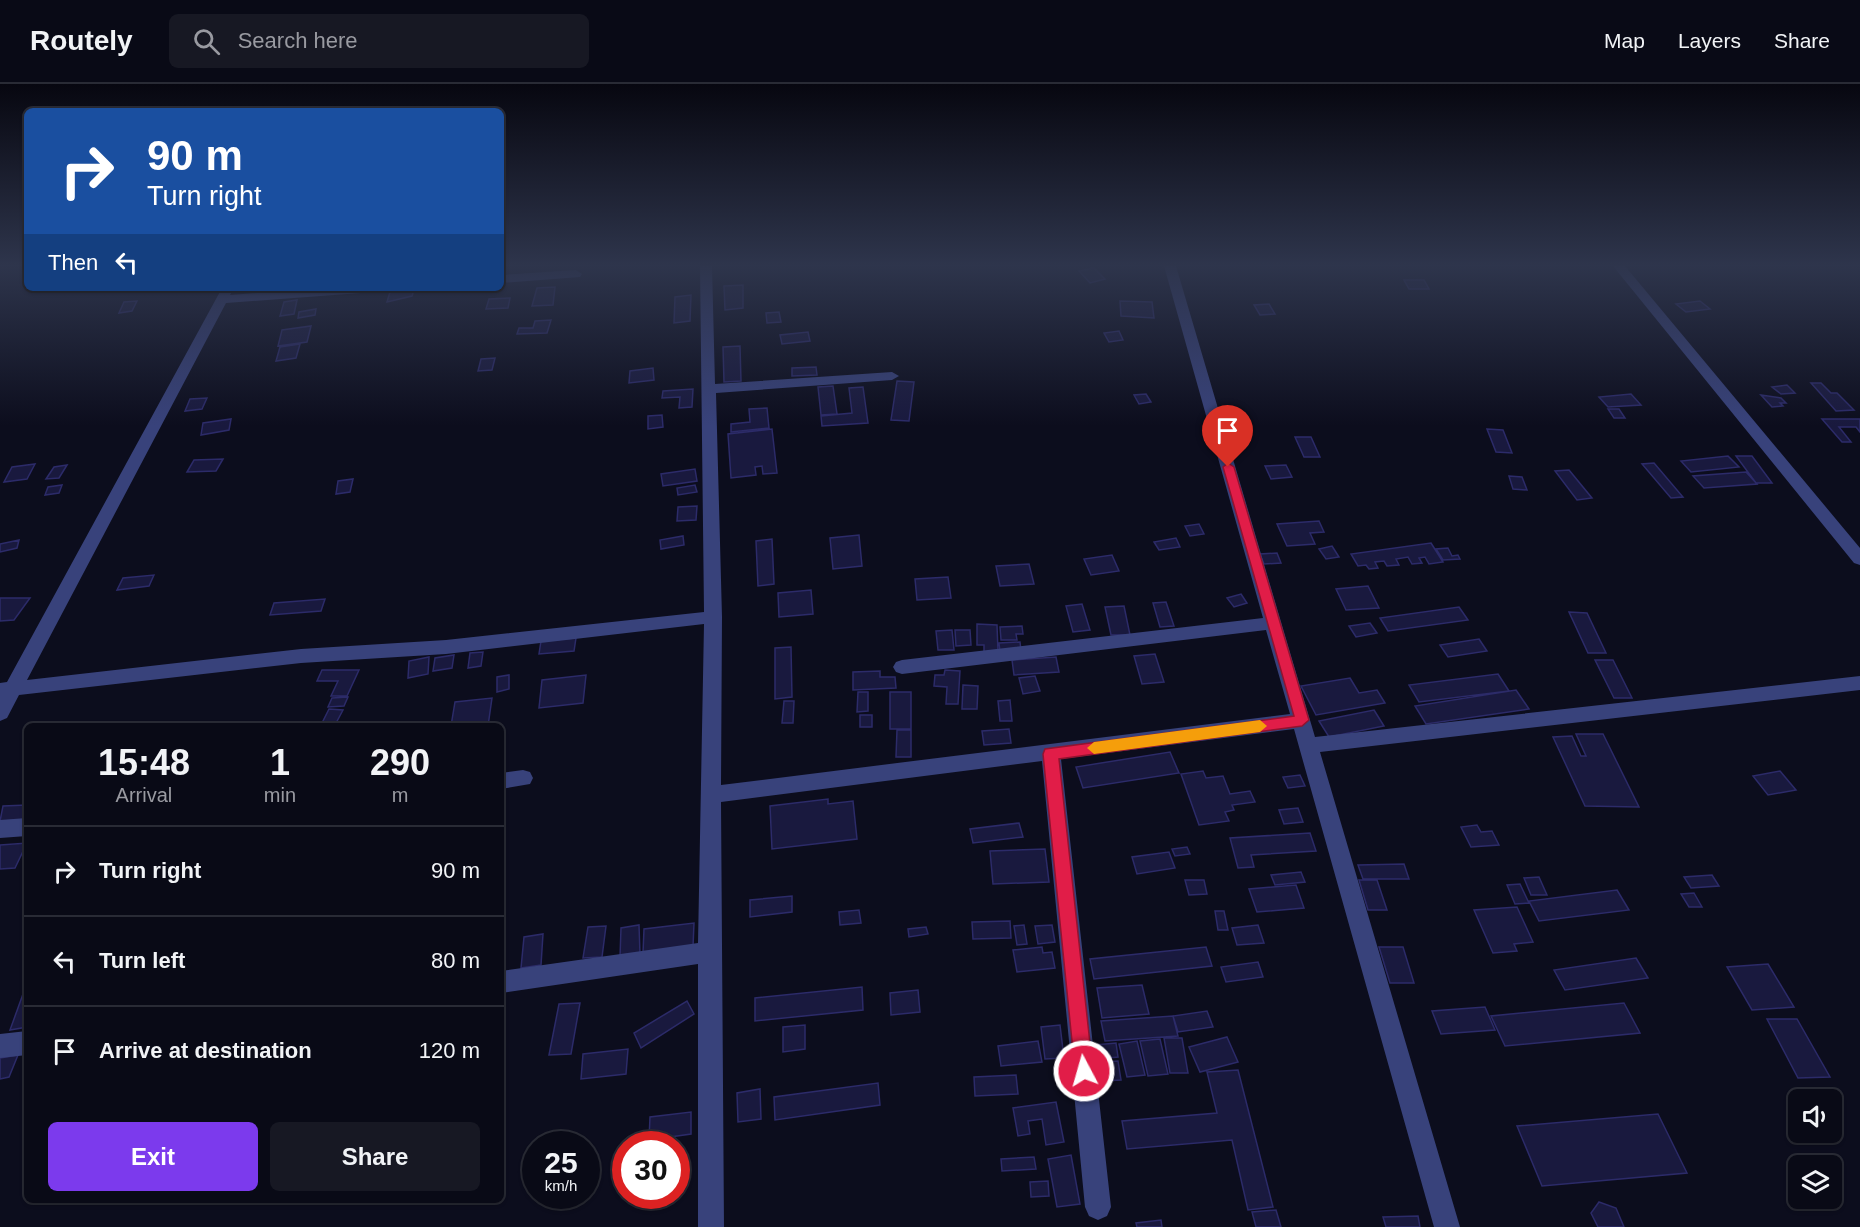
<!DOCTYPE html>
<style>
:root{--surface:#090a16;--page:#171823;--text:#f1f3f6;--muted:#999aa1;--line:#292b35;--accent:#7c3aed}
body{margin:0;font-family:Arial,sans-serif;background:var(--page);color:var(--text);height:100vh;display:flex;flex-direction:column;font-size:22px;white-space:nowrap}
*{box-sizing:border-box;margin:0}
p{font-size:20px;color:var(--muted)}
.icon{flex:none;width:33px;height:33px;fill:none;stroke:currentColor;stroke-width:2;stroke-linecap:round;stroke-linejoin:round}
.map{position:relative;flex:1;overflow:hidden}
.drawer{position:absolute;left:24px;top:639px;width:480px;height:480px;display:flex;flex-direction:column;background:var(--surface);border-radius:9px;box-shadow:0 2px 4px #0004,0 0 0 2px var(--line)}
.drawer>*{flex:none}
.banner{position:absolute;left:24px;top:24px;width:480px;height:183px;border-radius:9px;box-shadow:0 2px 4px #0004,0 0 0 2px var(--line);background:#1a4fa0;color:#fff;overflow:hidden}
.fabs{position:absolute;left:1788px;top:1005px;display:grid;gap:12px}
.fabs a{display:grid;place-items:center;width:54px;height:54px;border-radius:9px;background:var(--surface);box-shadow:0 2px 4px #0004,0 0 0 2px var(--line);font-size:30px}
.speed{position:absolute;left:522px;top:1047px;display:flex;gap:12px;font-size:30px;font-weight:700;text-align:center}
.speed>*{display:grid;place-content:center;width:78px;height:78px;border-radius:50%;background:var(--surface);box-shadow:0 2px 4px #0004,0 0 0 2px var(--line);line-height:1}
.speed small{font-size:15px;font-weight:400}
.speed .limit{border:9px solid #d22;background:#fff;color:#111}
.pin{position:absolute;display:grid;place-items:center;width:51px;height:51px;color:#fff;margin:-62px -26px;border-radius:50% 50% 50% 0;rotate:-45deg;box-shadow:0 0 6px #0007}
.pin .icon{rotate:45deg}
.me{position:absolute;width:66px;margin:-33px;rotate:354deg;stroke-linejoin:round;filter:drop-shadow(0 0 4px #0008)}
.turn{display:flex;align-items:center;gap:21px;height:126px;padding:0 24px;font-size:27px}
.turn .icon{width:78px;height:78px;stroke-width:2.5}
.turn b{display:block;font-size:42px;line-height:51px}
.then{display:flex;align-items:center;height:57px;padding:0 24px;background:#0003;gap:12px;font-size:22px}
.eta{display:flex;justify-content:space-evenly;align-items:center;height:102px;text-align:center}
.eta b{font-size:36px;font-weight:600;line-height:42px}
.action{display:flex;gap:12px;margin-top:auto;padding:12px 24px}
.action a{flex:1;height:69px;border-radius:9px;background:var(--accent);color:#fff;font-size:24px;font-weight:600;line-height:69px;text-align:center}
.action a+a{background:var(--page);color:var(--text)}
ul{padding:0;list-style:none}
li{display:flex;align-items:center;gap:18px;height:90px;padding:0 24px;border-top:2px solid var(--line)}
li div{flex:1}
li b{display:block;font-size:22px}
li em{font-style:normal}
header{display:flex;align-items:center;gap:36px;box-sizing:border-box;height:84px;padding:0 30px;background:var(--surface);border-bottom:2px solid var(--line)}
header strong{font-size:28px}
nav{display:flex;gap:33px;margin-inline-start:auto;font-size:21px}
.search{width:420px;height:54px;background:var(--page);display:flex;align-items:center;gap:15px;box-sizing:border-box;padding:0 21px;border-radius:9px;color:var(--muted);font-size:22px}
.map>svg:first-child{display:block}
.building{fill:#19193e;stroke:#2c2b69;stroke-width:1.5}
.lines{fill:none;stroke-linecap:round;stroke-linejoin:round}
.minor{fill:#38427b;fill-rule:evenodd}
.route{fill:#e11d48;stroke:#92132f;stroke-width:1.5}
.slow{fill:#f59e0b}
</style>
<header>
<strong>Routely</strong>
<div class="search"><svg class="icon" aria-label="search" viewBox="0 0 24 24"><circle cx="10" cy="10" r="6"/><path d="M15 15l6 6"/></svg>Search here</div>
<nav><a>Map</a><a>Layers</a><a>Share</a></nav>
</header>
<div class="map">
<svg width="1860" height="1143" viewBox="0 0 1860 1143">
<rect width="100%" height="100%" fill="#0c0d1d"/>
<!-- building -->
<path class="building" d="M1094,184L1105,195L1090,199L1079,187Z
M1404,196H1424L1429,205H1409Z
M743,201V224L725,226L724,202Z
M555,203L553,221L532,222L537,204Z
M414,206L412,212L387,218L390,208Z
M691,211L690,237L674,239L675,213Z
M510,214L508,224L486,225L489,215Z
M297,216L294,230L280,232L284,218Z
M137,217L132,227L119,229L124,218Z
M1120,217L1152,218L1154,234L1121,232Z
M1700,217L1710,225L1686,228L1676,220Z
M1269,220L1275,230L1260,231L1254,221Z
M316,225L315,231L298,234L299,228Z
M779,228L781,238L767,239L766,229Z
M551,236L547,249L517,250L519,244H533L535,237Z
M311,242L307,258L278,262L282,246Z
M1119,247L1123,256L1109,258L1104,249Z
M808,248L810,257L782,260L780,251Z
M300,260L296,274L276,277L280,263Z
M740,262L741,297L724,298L723,263Z
M495,274L492,286L478,287L481,275Z
M816,283L817,291L792,292V284Z
M653,284L654,296L629,299L630,287Z
M897,297L914,298L909,337L891,336Z
M1811,299H1821L1831,309H1837L1854,326L1836,327Z
M1787,301L1795,309L1781,310L1772,303Z
M833,302L837,330L821,331L818,303Z
M863,303L868,339L822,342L821,332L852,329L849,304Z
M693,305L692,323L679,324L680,313L662,314L663,307Z
M1146,310L1151,318L1139,320L1134,311Z
M1631,310L1641,321L1608,323L1599,313Z
M1761,311L1781,314L1786,319H1780L1783,322L1772,323Z
M207,314L202,325L185,327L190,315Z
M767,324L769,344L731,348V340L750,338L749,325Z
M1608,325H1619L1625,334H1614Z
M662,331L663,343L648,345V332Z
M231,335L229,346L201,351L203,339Z
M1822,335H1860V348L1856,343H1839L1851,358H1842Z
M772,345L777,389L763,390L762,382L755,383L756,391L731,394L728,350Z
M1487,345L1503,346L1512,369L1496,368Z
M1295,353H1311L1320,373H1304Z
M1728,372L1739,383L1691,388L1681,377Z
M1736,372H1752L1772,399H1756Z
M223,375L216,387L187,388L194,376Z
M1654,379L1683,413L1671,414L1642,380Z
M35,380L27,395L4,398L12,383Z
M67,381L59,394L46,395L54,383Z
M1286,381L1292,393L1271,395L1265,382Z
M695,385L697,397L663,402L661,390Z
M1569,386L1592,414L1577,416L1555,387Z
M1746,388L1757,400L1704,404L1693,392Z
M1509,392L1522,393L1527,406L1513,405Z
M353,395L350,408L336,410L338,397Z
M62,401L59,409L45,411L48,403Z
M695,401L697,408L678,411L677,404Z
M697,422L696,436L677,437L678,423Z
M1319,437L1324,448L1310,449L1315,460L1287,462L1277,440Z
M1199,440L1204,450L1190,452L1185,442Z
M859,451L862,482L833,485L830,454Z
M683,452L684,461L661,465L660,456Z
M1176,454L1180,463L1159,466L1154,458Z
M772,455L774,500L758,502L756,457Z
M19,456L17,464L0,468V460Z
M1431,459L1443,478L1429,480L1425,473L1419,474L1422,479L1412,480L1408,473L1396,475L1399,481L1387,482L1384,477L1375,478L1378,484L1369,485L1366,481L1358,482L1351,470Z
M1332,462L1339,473L1326,475L1319,465Z
M1448,464L1452,472L1458,471L1460,475L1443,476L1436,465Z
M1277,469L1281,479L1264,480L1260,470Z
M1112,471L1119,487L1091,491L1084,475Z
M1029,480L1034,500L1000,502L996,482Z
M154,491L149,502L117,506L123,494Z
M948,493L951,514L917,516L915,495Z
M1368,502L1379,524L1346,526L1336,505Z
M811,506L813,530L779,533L778,509Z
M1241,510L1247,519L1234,523L1227,514Z
M0,514H30L14,536L0,537Z
M325,515L321,527L270,531L274,519Z
M1166,518L1174,542L1160,543L1153,519Z
M1082,520L1090,546L1073,548L1066,522Z
M1124,522L1130,551H1111L1105,523Z
M1459,523L1468,536L1388,547L1380,534Z
M1569,528L1587,529L1606,569H1588Z
M1370,539L1377,549L1356,553L1349,542Z
M977,540L997,541L998,568H984V561H977Z
M1022,542L1023,550H1016L1017,556H1001L1000,543Z
M952,546L954,566H938L936,547Z
M955,546H970L971,561L956,562Z
M576,554L574,567L539,570L541,557Z
M1479,555L1487,567L1448,573L1440,561Z
M1020,558L1021,567L1000,568L999,559Z
M791,563L792,613L775,615V564Z
M483,568L481,582L468,584L470,569Z
M1155,570L1164,598L1142,600L1134,572Z
M454,571L452,584L433,587L435,574Z
M429,573L428,590L408,594L409,577Z
M1056,573L1059,588L1014,591L1012,576Z
M1595,576H1613L1632,614H1614Z
M322,586H359L347,612H331L338,597H317Z
M945,586L960,587L958,620H946L947,603L934,602L935,591H944Z
M880,587V593H895L896,604L853,606V588Z
M1498,590L1509,607L1419,618L1409,601Z
M509,591V605L497,608V593Z
M586,591L583,619L539,624L542,596Z
M1035,592L1040,607L1023,610L1019,594Z
M1350,594L1359,609L1377,606L1385,619L1316,631L1301,602Z
M963,601L978,602L977,625H962Z
M1516,606L1529,625L1426,640L1415,622Z
M858,608H868V627L857,628Z
M890,608H911V645H890Z
M348,613L344,622L328,623L332,614Z
M492,614L488,642H451L455,618Z
M1010,616L1012,637H1000L998,617Z
M784,617H794L793,639H782Z
M329,625L343,626L335,641H321Z
M1374,626L1384,642L1329,653L1319,637Z
M860,631H872V643H860Z
M1009,645L1011,659L984,661L982,647Z
M897,646H911V673H896Z
M1576,650H1603L1639,723L1585,722L1553,653L1572,652L1581,672H1586Z
M1170,668L1179,689L1083,704L1076,683Z
M1203,687L1206,694L1223,692L1230,710L1250,707L1255,718L1232,721L1234,726L1225,728L1229,737L1199,741L1181,690Z
M1780,687L1796,706L1768,711L1753,692Z
M1300,691L1305,702L1288,704L1283,693Z
M828,715V720L853,717L857,755L772,765L770,722Z
M27,721V736L0,737L3,722Z
M1298,724L1303,738L1284,740L1279,726Z
M1019,739L1023,753L973,759L970,745Z
M1477,741L1481,748L1492,747L1499,761L1471,763L1461,743Z
M1310,749L1316,767L1251,771L1254,783L1238,784L1230,754Z
M27,759L15,784L0,785V761Z
M1187,763L1190,770L1175,772L1172,765Z
M1045,765L1049,798L993,800L990,767Z
M1169,768L1175,784L1137,790L1132,773Z
M1404,780L1409,795H1363L1358,781Z
M1301,788L1305,798L1275,801L1271,791Z
M1712,791L1719,802L1691,804L1684,793Z
M1539,793L1547,811H1531L1524,794Z
M1185,796H1204L1207,810L1189,811Z
M1359,796H1377L1387,826H1368Z
M1520,800L1529,819L1515,820L1507,801Z
M1296,801L1304,824L1257,828L1249,805Z
M1617,806L1629,826L1539,837L1529,817Z
M1694,809L1702,823H1689L1681,810Z
M792,812V828L750,833V816Z
M1517,823L1533,858L1514,860L1517,867L1493,869L1474,826Z
M859,826L861,839L840,841L839,828Z
M1215,827H1224L1228,846H1218Z
M1010,837L1011,854L973,855L972,838Z
M694,839L693,863L643,869L644,845Z
M639,841L640,870L620,873L621,844Z
M1024,841L1027,860L1017,861L1014,842Z
M1052,841L1055,858L1038,860L1035,842Z
M1258,841L1264,859L1237,861L1232,844Z
M606,842L602,873L583,874L588,843Z
M926,843L928,850L909,853L908,845Z
M543,850L541,881L521,884L524,853Z
M1042,863L1043,869L1052,868L1055,884L1017,888L1013,866Z
M1206,863L1212,882L1094,895L1090,875Z
M1379,863H1403L1414,899H1390Z
M1636,874L1648,894L1565,906L1554,886Z
M1258,878L1263,893L1226,898L1221,883Z
M1768,880L1794,923L1752,926L1727,883Z
M27,899V943L10,946Z
M1142,901L1149,930L1102,934L1097,904Z
M862,903L863,926L755,937V914Z
M918,906L920,928L891,931L890,909Z
M687,917L694,930L641,964L634,949Z
M580,919L571,970L549,971L559,920Z
M1624,919L1640,949L1505,962L1491,932Z
M1485,923L1495,946L1441,950L1432,927Z
M1207,927L1213,943L1178,948L1173,932Z
M1173,932L1178,952L1105,957L1101,937Z
M1767,935H1797L1830,993L1798,994Z
M805,941V965L783,968V943Z
M1060,941L1064,974L1045,975L1041,943Z
M1227,953L1238,978L1200,988L1189,963Z
M1164,954H1182L1188,989H1170Z
M1160,955L1168,990L1148,992L1140,957Z
M1038,957L1042,978L1001,982L998,962Z
M1137,957L1145,991L1127,993L1119,960Z
M1116,959L1118,973L1098,975L1095,961Z
M628,965L626,990L581,995L583,970Z
M18,971L9,993L0,995V974Z
M1118,977L1121,996L1103,997L1100,978Z
M1238,986L1273,1123L1248,1126L1232,1056L1127,1065L1122,1037L1217,1029L1207,988Z
M1016,991L1018,1010L975,1012L974,993Z
M878,999L880,1021L775,1036L774,1013Z
M760,1005L761,1035L738,1038L737,1009Z
M1056,1018L1064,1058L1046,1061L1042,1035L1028,1037L1030,1050L1018,1052L1013,1024Z
M691,1028V1050L649,1056L650,1033Z
M1658,1030L1687,1089L1542,1102L1517,1042Z
M1071,1071L1080,1120L1057,1123L1048,1075Z
M1034,1073L1036,1085L1002,1087L1001,1075Z
M1048,1097L1049,1112L1031,1113L1030,1098Z
M1599,1118L1616,1124L1624,1143H1598L1591,1129Z
M1276,1126L1281,1143H1256L1252,1128Z
M1418,1132L1420,1143H1386L1383,1133Z
M1161,1136L1162,1143H1137L1136,1139Z"/>
<g class="lines">
<!-- minor -->
<path class="minor" d="M700,182H712L715,300L892,288L899,292L892,296L716,309L722,533L721,701L1290,630L1266,546L902,590L896,588L893,583L896,578L902,576L1263,534L1164,182H1176L1315,653L1860,592V606L1320,668L1460,1143H1434L1294,645L1061,675L1111,1123L1107,1132L1098,1136L1089,1132L1085,1123L1042,677L721,718L724,1143H698V880L501,909V887L698,859L704,540L446,570L301,579L19,611L7,634L0,637V599L7,598L222,204H234L230,211L325,204H380L374,208L226,219L27,596L301,565L446,556L704,528Z
M1613,182H1625L1860,464V481L1854,479Z
M576,186L582,190L580,193L501,199V191Z
M523,686L530,688L533,694L530,700L501,705V689Z
M27,734V752L0,754V736Z
M27,947V971L0,974V950Z"/>
</g>
<!-- sky -->
<linearGradient id="sky" x2="0" y2="1"><stop stop-color="#070710"/><stop offset="0.53" stop-color="#2e354c"/><stop offset="1" stop-color="#2e354c" stop-opacity="0"/></linearGradient>
<rect width="1860" height="342" fill="url(#sky)"/>
<!-- route -->
<path class="route" d="M1228,379L1234,383L1309,636L1302,642L1059,675L1093,987L1090,994L1084,996L1077,994L1075,987L1043,670L1045,665L1294,632L1223,383Z"/>
<!-- slow -->
<path class="slow" d="M1260,636L1267,642L1260,648L1094,670L1087,664L1094,658Z"/>
</svg>
<div class="fabs">
<a><svg class="icon" aria-label="sound" viewBox="0 0 24 24"><path d="M4 9h4l5-4v14l-5-4H4zM17 9q2 3 0 6"/></svg></a>
<a><svg class="icon" aria-label="layers" viewBox="0 0 24 24"><path d="M12 4l9 5-9 5-9-5zM3 14l9 5 9-5"/></svg></a>
</div>
<div class="speed"><div>25<small>km/h</small></div><div class="limit">30</div></div>
<div class="pin" style="left:1228px;top:383px;background:#d93025"><svg class="icon" aria-label="arrive" viewBox="0 0 24 24"><path d="M6 21V4h12l-3 4 3 4H6"/></svg></div>
<svg class="me" style="left:1084px;top:987px" viewBox="-20 -20 40 40"><circle r="17" fill="#e11d48" stroke="#fff" stroke-width="3"/><path d="M0-11L8 9 0 5-8 9z" fill="#fff"/></svg>
<div class="banner">
<div class="turn"><svg class="icon" aria-label="right" viewBox="0 0 24 24"><path d="M7 20v-9h11M14 6l5 5-5 5"/></svg><div><b>90 m</b>Turn right</div></div>
<div class="then">Then<svg class="icon" aria-label="left" viewBox="0 0 24 24"><path d="M17 20v-9H6M10 6l-5 5 5 5"/></svg></div>
</div>
<section class="drawer">
<div class="eta">
<div><b>15:48</b><p>Arrival</p></div>
<div><b>1</b><p>min</p></div>
<div><b>290</b><p>m</p></div>
</div>
<ul>
<li><svg class="icon" aria-label="right" viewBox="0 0 24 24"><path d="M7 20v-9h11M14 6l5 5-5 5"/></svg><div><b>Turn right</b></div><em>90 m</em></li>
<li><svg class="icon" aria-label="left" viewBox="0 0 24 24"><path d="M17 20v-9H6M10 6l-5 5 5 5"/></svg><div><b>Turn left</b></div><em>80 m</em></li>
<li><svg class="icon" aria-label="arrive" viewBox="0 0 24 24"><path d="M6 21V4h12l-3 4 3 4H6"/></svg><div><b>Arrive at destination</b></div><em>120 m</em></li>
</ul>
<div class="action"><a>Exit</a><a>Share</a></div>
</section>
</div>
